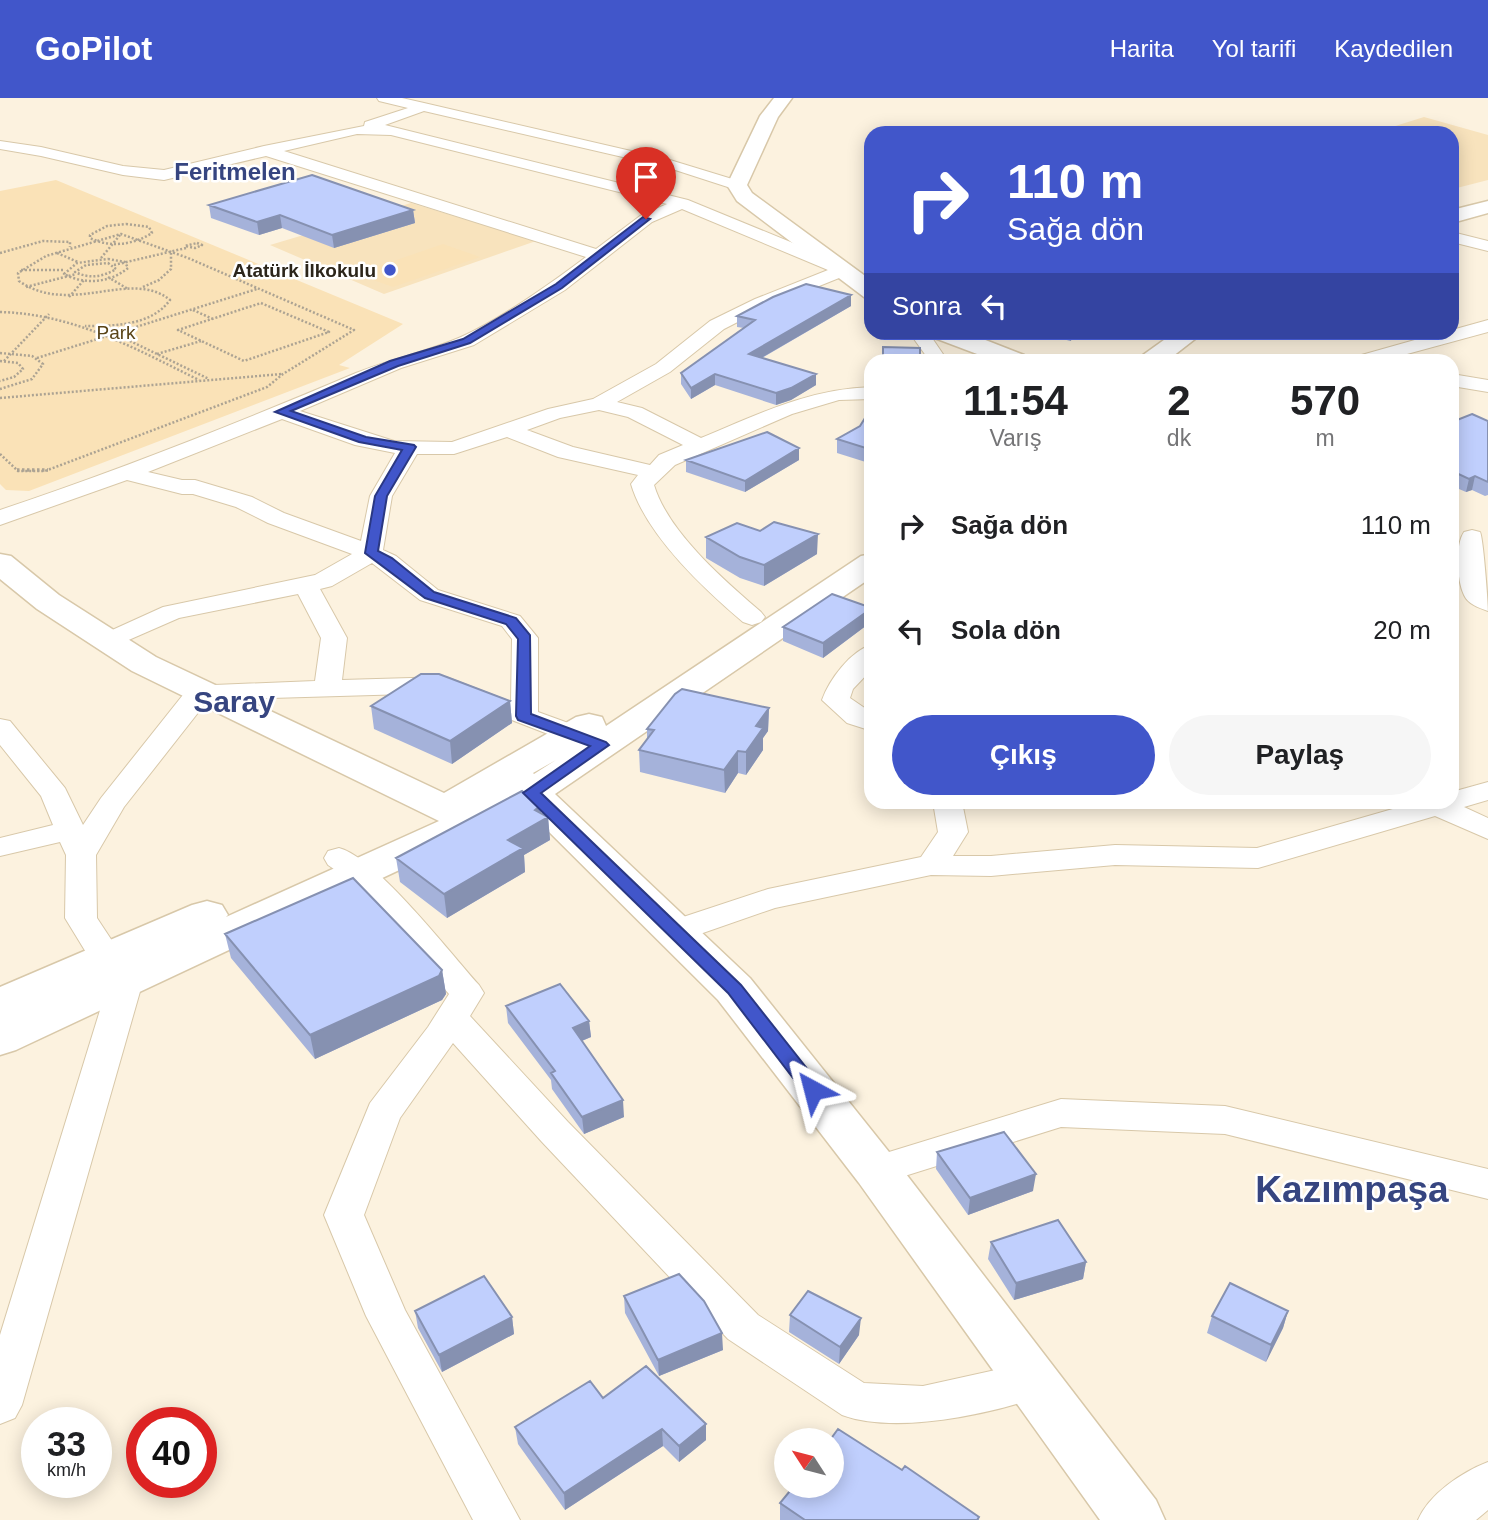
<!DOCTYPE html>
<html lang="tr">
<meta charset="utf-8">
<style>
:root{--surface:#fff;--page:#f6f6f6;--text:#202124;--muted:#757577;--accent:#4156ca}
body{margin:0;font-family:Arial,sans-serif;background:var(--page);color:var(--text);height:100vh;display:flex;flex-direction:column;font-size:26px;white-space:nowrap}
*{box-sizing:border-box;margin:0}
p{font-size:23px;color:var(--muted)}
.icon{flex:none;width:38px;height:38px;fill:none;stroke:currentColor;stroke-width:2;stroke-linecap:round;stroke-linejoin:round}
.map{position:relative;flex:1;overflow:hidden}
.panel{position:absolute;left:864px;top:256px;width:595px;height:455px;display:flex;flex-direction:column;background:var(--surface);border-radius:21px;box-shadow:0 4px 18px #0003}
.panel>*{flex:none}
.hud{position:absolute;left:864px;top:28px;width:595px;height:214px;border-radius:21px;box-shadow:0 4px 18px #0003;background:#4156ca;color:#fff;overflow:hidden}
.needle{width:46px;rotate:306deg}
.controls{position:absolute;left:774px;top:1330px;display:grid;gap:14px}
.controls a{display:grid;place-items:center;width:70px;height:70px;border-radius:50%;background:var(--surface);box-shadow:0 4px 18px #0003;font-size:35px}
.speed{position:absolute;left:21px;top:1309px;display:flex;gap:14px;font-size:35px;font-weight:700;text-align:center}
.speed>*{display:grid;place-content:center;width:91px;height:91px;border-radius:50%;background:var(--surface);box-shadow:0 4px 18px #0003;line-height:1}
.speed small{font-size:18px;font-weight:400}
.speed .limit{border:10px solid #d22;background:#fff;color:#111}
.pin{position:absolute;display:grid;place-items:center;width:60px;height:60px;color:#fff;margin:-72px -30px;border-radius:50% 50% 50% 0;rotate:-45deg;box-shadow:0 0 7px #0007}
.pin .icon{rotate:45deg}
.me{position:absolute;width:77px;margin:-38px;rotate:322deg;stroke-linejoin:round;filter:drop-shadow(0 0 5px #0008)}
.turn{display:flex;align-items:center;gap:24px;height:147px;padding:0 28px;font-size:32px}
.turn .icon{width:91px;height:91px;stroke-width:2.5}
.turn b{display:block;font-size:49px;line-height:60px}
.then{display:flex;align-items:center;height:66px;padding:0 28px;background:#0003;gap:14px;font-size:26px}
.eta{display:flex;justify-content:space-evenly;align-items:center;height:119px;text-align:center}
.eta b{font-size:42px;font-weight:600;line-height:49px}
.primary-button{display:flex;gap:14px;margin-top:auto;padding:14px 28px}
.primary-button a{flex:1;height:80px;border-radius:42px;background:var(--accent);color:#fff;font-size:28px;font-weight:600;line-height:80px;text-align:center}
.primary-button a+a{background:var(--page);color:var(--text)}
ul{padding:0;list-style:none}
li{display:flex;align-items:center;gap:21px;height:105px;padding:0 28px}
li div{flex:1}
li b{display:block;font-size:26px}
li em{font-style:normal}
header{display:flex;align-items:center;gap:42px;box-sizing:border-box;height:98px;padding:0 35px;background:var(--accent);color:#fff}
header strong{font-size:33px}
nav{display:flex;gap:38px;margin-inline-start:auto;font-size:24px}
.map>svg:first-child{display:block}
.built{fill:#f8e3bd}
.green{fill:#fae2b7}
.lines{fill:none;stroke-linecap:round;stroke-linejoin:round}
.street-casing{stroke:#d8c8a9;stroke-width:2}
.secondary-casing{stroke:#d8c8a9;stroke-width:3}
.path-far1{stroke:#aca393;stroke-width:2.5;stroke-dasharray:2 2;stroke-linecap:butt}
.path{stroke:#aca393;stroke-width:3.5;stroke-dasharray:2.5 2.5;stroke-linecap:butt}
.street{fill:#fff;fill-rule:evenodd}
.secondary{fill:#fff;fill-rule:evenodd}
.wall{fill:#a5b2da}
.shaded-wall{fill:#8691b1}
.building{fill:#c0cffd;stroke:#8691b1;stroke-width:2}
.route{fill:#4156ca;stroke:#2a3883;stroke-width:2}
.poi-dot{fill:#4156ca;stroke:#fff;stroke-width:2.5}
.labels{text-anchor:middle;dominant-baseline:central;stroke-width:5;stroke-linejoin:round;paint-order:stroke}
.far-poi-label{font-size:19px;font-weight:bold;fill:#2c251a;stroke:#fff;text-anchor:end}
.far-park-label{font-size:19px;fill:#5a4417;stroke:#fff}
.far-district-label{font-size:24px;font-weight:bold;fill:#364580;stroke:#fff}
.district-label{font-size:30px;font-weight:bold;fill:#364580;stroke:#fff}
.near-district-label{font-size:37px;font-weight:bold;fill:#364580;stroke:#fff}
</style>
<header>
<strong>GoPilot</strong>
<nav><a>Harita</a><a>Yol tarifi</a><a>Kaydedilen</a></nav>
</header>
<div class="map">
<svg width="1488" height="1422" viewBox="0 0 1488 1422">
<rect width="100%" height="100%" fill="#fcf2df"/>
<!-- built -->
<path class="built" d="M1424,19L1488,37V82L1453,91L1452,35H1373Z
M411,105L536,143L384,196L270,147Z"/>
<!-- green -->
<path class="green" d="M56,82L403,226L339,267L350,270L29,393L6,392L0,386V93Z
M443,146L480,159L393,189L356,176Z"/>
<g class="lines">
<!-- street casing -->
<g class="street-casing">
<path id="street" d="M377,0H402L424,5L670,62L742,84L745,87L742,90L737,92L666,69L424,13L385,27L688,102L849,168L852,172L849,176L767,209L724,231L670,274L617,304L642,310L701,340C759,316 808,291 872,289V301L839,302L792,316L675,367L654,387C668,434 724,482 761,514L765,519L761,524L752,527L743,524C703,490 646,437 631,386L638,377L558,359L507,339L454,356H417L392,398L383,452L396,458L438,492L520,518L538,540V614L604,638L608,644L604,650L594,652L584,650L442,595L208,602L124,709L96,757L97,820L124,861L119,869L107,872L95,869L65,820L66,757L60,744L0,758V740L53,727L41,698L0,647V621L10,623L65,690L83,727L101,700L190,588L315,583L321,540L298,496L179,520L108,551L99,548L95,543L99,538L163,509L315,477L352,456L268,425L236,409L193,396H182L127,382L0,427V412C120,372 238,325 356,275C390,261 427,254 461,239C501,221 550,186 586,159L266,58L164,82L123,77L41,58L0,51V43L41,49L123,68L164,72L264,48L364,28L365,24L408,10L379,3ZM357,36L391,37L667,106L640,118L596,151L284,53ZM682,111L828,172L755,201L710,223L656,266L593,301L548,311L452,344L394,343L300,313L401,270L474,247L565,192L652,124ZM599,312L628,319L683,347L659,357L650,367L573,349L527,332L560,320ZM282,321L355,347L395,355L370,398L361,443L284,415L252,399L195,382H182L148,374ZM372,465L420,502L502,528L512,541L511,604L446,579L342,582L347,540L320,491L332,488Z
M1452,134L1488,143V153L1452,144Z
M1488,222V234L1385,262H1355L1358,258L1443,234H1452V232Z
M909,234H928L947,262H929Z
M1452,276L1488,282V294L1452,288Z
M1472,432L1480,434C1483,438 1488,503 1488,513C1479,510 1468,506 1464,497C1457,483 1455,447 1464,434Z
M872,547V571L853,591L850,600L872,615V633L847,625L822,602C829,582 851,552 872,547Z
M1488,684V702L1464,709L1488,720V741L1435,718L1258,770L1115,767L991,778L931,777L775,810L677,844L665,841L661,833L665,825L768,791L921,759L938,734L933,704H962L968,734L953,758H991L1115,747L1257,750L1417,704H1452V694Z
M339,750C377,760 449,854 479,887L484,895L470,918L568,1024L758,1217L864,1285L923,1288L1032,1264L1047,1270L1053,1283L1047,1296C993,1316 896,1337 842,1317L728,1241L542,1044L453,945L400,1020L364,1117L405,1212L520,1422H473L366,1218L324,1117L370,1005L428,929L449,896L350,782L328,767L324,760L328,753Z
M126,872L138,875L143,883L22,1307L15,1320L0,1326V1237L109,883L114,875Z
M1061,1001L1225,1008L1488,1071V1101L1225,1036L1061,1029L876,1087L863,1082L857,1072L863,1062Z
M1488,1364V1412L1476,1422H1418C1429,1396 1462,1374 1488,1364Z"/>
</g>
<!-- secondary casing -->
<g class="secondary-casing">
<path id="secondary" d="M774,0H792L778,19L747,87L752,95L872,183V201L864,199L737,103L727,87L760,18Z
M1488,103V115L1452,125V112Z
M929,234H965L1024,257L1028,262H993L932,239Z
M1175,234H1204L1168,262H1140L1143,257Z
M0,456L11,458L59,497L156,559L444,695L576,619L589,616L602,619L606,628L861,458L872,456V479L555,696L750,880L893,1059L1156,1402L1165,1422H1100L859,1085L718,902L527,712L16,952L0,957V889L192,807L207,803L222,807L228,817L226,819L439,723L132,573L37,511L0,481ZM556,662L534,676L533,675Z"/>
</g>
<!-- path-far1 -->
<path class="path-far1" d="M126,126L149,129L152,135C133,147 110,150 90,140V137L107,128Z
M197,145L202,147L195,150L185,148Z
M0,155L43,143L70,144V149
M57,155L78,164
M101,160L120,137
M108,161L125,164L128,170C110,185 84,187 64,176L77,165Z
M108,165L116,171C103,179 89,181 75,174L86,167Z
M114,167L186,150
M21,172H65
M108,179L128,191
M26,189L76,176
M143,189L159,182L171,171V155
M69,199L84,182
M261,205L329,234L244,263L178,232Z
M193,212L213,221
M0,214C74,216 134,250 199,282
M101,229L209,281
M0,255L32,258L43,266L32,281L0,291
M157,256L201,243
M37,260L257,191
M0,263L18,265L23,271L14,279L0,283
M4,263L49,216
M0,300L282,276
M0,356L18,373H45L267,289L283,276L354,232L188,160L121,136L46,158L18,175L19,183C70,219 131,170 170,202C151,228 114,228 85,228"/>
<!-- path -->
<path class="path" d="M17,372H48"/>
<!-- street -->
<use href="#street" class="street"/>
<!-- secondary -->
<use href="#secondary" class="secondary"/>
</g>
<!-- wall -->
<path class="wall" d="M209,107L413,112L415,125L334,150L282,130L259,137L211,120Z
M851,197V208L762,260L816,276V287L791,302L776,307L715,287L691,301L681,286V275L744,230L737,229V218Z
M1039,234H1083L1070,243Z
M872,309V366L837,355V341L860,328Z
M1488,323V397L1485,398L1472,392L1466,394L1452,388V324Z
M686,362H799L745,394L686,374Z
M760,433L817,456L764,488L740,480L706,460V439Z
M871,524L823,560L783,543V529Z
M510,603L512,625L452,666L374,631L371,608Z
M769,610L768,633L763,640V652L746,677L738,675L725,695L640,674L639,652L647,641V631Z
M540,708L541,715L548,719L550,742L524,757L525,774L447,820L400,784L396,760Z
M225,836L442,872L446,896L442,902L315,961L231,860Z
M506,908L589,923L591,939L582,943L624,1019L584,1036L552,991L551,982L508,925Z
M937,1054L1033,1093L968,1117L936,1071Z
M991,1144L1086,1164L1083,1181L1014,1202L988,1161Z
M624,1198L723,1252L659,1278L625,1215Z
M415,1213L512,1219L514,1236L442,1274L418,1230Z
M1288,1213L1283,1230L1266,1264L1207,1235L1212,1218Z
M790,1217L859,1237L839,1266L789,1234Z
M706,1326V1342L679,1364L663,1348L565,1412L518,1346L515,1329Z
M902,1372L979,1419V1422H780V1405Z"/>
<!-- shaded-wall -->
<path class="shaded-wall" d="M413,112L415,125L334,150L332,137Z
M280,117L282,130L259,137L257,124Z
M851,197V208L749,267V256Z
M1071,234H1083L1070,243Z
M715,276V287L691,301V290Z
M816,276V287L791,302L776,307V295Z
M799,350V362L745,394V383Z
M1475,378L1472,392L1466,394L1469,381Z
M818,436L817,456L764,488V467Z
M872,510L871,524L823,560V545Z
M510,603L512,625L452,666L450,643Z
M769,610L768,633L763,640V652L746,677V654L756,628Z
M738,653V675L725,695L724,672Z
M540,708L542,722L548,719L550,742L524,757L525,774L447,820L444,796L508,742L535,712Z
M442,872L446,896L442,902L315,961L310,937Z
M589,923L591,939L574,946L573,930Z
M623,1002L624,1019L584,1036L582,1019Z
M1036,1076L1033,1093L968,1117L970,1100Z
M1086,1164L1083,1181L1014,1202L1016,1185Z
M1288,1213L1283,1230L1266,1264L1271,1247Z
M512,1219L514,1236L442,1274L439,1257Z
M861,1220L859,1237L839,1266L840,1249Z
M722,1235L723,1252L659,1278L658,1262Z
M706,1326V1342L679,1364V1348Z
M662,1331L663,1348L565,1412L564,1395Z"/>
<!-- building -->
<path class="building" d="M312,77L413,112L332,137L280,117L257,124L209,107Z
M806,186L851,197L749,256L816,276L791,290L776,295L715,276L691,290L681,275L755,222L737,218L773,199Z
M883,249L920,250V262H883Z
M872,309V352L837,341L860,328Z
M1472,316L1488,323V384L1475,378L1469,381L1452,373V324Z
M767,334L799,350L745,383L686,362Z
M774,424L818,436L764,467L740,459L706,439L737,425L760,433Z
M832,496L872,510L823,545L783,529Z
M421,576H439L510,603L450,643L371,608Z
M682,591L769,610L756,628L763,630L746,654L738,653L724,672L639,652L654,632L647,631L675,596Z
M522,693L540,708L535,712L548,719L508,742L523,750L444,796L396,760Z
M353,780L442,872L439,878L310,937L225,836Z
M560,886L589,923L573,930L623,1002L582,1019L551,975L555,973L506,908Z
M1004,1034L1036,1076L970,1100L937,1054Z
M1058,1122L1086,1164L1016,1185L991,1144Z
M679,1176L704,1203L722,1235L658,1262L624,1198Z
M484,1178L512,1219L439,1257L415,1213Z
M1230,1185L1288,1213L1271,1247L1212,1218Z
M808,1193L861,1220L840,1249L790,1217Z
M646,1268L706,1326L679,1348L662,1331L564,1395L515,1329L590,1283L603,1300Z
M838,1331L902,1372L905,1368L979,1419L977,1422H805L780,1405L794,1388H831V1342H830Z"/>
<!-- route -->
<path class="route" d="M643,119L650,121L562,190L470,245L398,268L291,313L366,339L414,347L416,349L387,398L378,453L392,460L434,494L516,520L530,537L531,616L606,644L609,647L541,695L741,887L820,987L823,992L820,997H806L728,895L523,695L590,648L518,622L516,618L518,541L506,526L425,500L365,455L375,398L402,352L359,344L275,314L390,263L463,241L556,186Z"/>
<!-- markers -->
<circle class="poi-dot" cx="390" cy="172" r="7"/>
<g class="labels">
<!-- far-poi labels -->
<g class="far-poi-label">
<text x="376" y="172">Atatürk İlkokulu</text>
</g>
<!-- far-park labels -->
<g class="far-park-label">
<text x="116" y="234">Park</text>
</g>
<!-- far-district labels -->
<g class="far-district-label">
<text x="235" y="73">Feritmelen</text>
</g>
<!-- district labels -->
<g class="district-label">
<text x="234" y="603">Saray</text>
</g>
<!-- near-district labels -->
<g class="near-district-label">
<text x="1352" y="1091">Kazımpaşa</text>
</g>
</g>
</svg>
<div class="controls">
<a><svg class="needle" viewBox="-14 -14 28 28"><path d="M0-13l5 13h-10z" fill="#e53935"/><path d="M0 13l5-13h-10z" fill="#757577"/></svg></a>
</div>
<div class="speed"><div>33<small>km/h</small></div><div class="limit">40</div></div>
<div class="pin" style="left:646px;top:121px;background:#d93025"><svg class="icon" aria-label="arrive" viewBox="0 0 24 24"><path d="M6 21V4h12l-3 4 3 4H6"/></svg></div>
<svg class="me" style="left:813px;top:992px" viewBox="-20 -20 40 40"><path d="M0-17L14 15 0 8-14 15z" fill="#4156ca" stroke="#fff" stroke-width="4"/></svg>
<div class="hud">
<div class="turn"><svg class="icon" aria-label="right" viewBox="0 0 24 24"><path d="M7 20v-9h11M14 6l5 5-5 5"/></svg><div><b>110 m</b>Sağa dön</div></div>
<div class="then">Sonra<svg class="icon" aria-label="left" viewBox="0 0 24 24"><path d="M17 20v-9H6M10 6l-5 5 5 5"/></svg></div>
</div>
<section class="panel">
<div class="eta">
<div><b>11:54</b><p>Varış</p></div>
<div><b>2</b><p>dk</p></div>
<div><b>570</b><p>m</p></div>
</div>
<ul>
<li><svg class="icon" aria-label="right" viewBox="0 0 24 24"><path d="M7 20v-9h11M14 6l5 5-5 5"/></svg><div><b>Sağa dön</b></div><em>110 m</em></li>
<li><svg class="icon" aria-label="left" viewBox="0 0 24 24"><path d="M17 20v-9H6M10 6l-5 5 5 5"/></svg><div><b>Sola dön</b></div><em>20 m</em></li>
</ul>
<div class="primary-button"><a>Çıkış</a><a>Paylaş</a></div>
</section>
</div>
